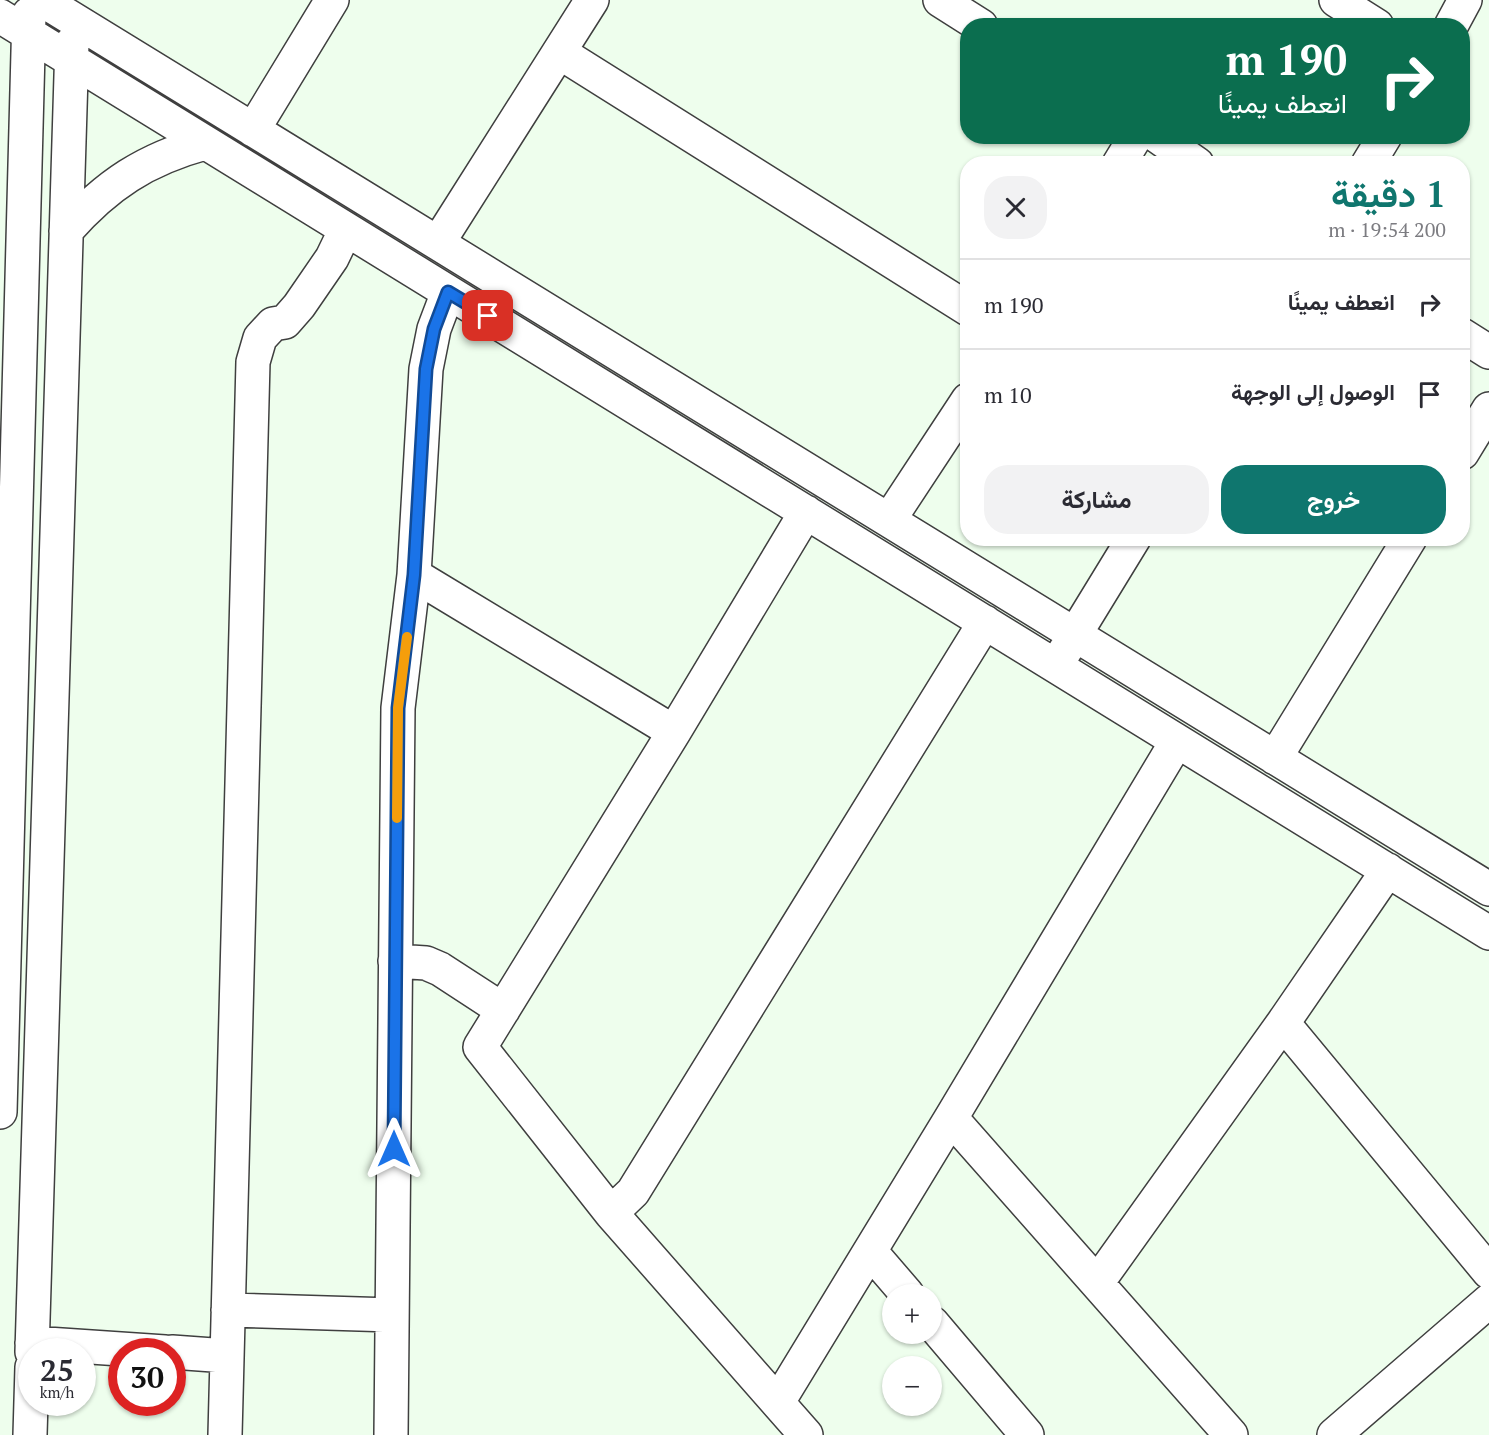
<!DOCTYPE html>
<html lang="ar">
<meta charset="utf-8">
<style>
:root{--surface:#fff;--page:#f2f2f3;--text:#2b2b33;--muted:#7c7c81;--line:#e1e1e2;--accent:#0f766e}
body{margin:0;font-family:"PT Serif",Vazirmatn,serif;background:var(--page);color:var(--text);direction:rtl;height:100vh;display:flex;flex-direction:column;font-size:22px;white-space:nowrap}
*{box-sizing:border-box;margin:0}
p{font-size:20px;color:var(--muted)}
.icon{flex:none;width:33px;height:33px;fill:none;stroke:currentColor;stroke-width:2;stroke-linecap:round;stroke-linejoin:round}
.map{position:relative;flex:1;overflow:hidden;direction:ltr}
.panel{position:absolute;left:960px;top:156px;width:510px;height:390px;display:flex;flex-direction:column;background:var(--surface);border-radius:24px;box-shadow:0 2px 4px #0004;direction:rtl}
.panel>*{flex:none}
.guide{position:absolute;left:960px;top:18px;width:510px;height:126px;border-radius:24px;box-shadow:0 2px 4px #0004;direction:rtl;background:#0b6e4f;color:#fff;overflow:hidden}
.buttons{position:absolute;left:882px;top:1284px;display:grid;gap:12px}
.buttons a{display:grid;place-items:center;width:60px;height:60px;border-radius:50%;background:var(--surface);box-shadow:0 2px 4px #0004;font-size:30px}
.speed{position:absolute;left:18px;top:1338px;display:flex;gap:12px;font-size:30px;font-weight:700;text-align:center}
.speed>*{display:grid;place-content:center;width:78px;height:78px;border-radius:50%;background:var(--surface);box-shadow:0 2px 4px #0004;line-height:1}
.speed small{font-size:15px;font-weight:400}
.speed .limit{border:9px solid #d22;background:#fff;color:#111}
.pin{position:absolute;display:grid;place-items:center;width:51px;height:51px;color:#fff;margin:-26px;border-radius:12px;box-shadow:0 3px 9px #0006}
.me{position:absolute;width:66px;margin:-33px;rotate:0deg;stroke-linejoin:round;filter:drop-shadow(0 0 4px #0008)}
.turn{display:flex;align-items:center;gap:21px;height:126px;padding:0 24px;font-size:27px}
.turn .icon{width:78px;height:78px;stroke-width:2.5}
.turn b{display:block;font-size:42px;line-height:51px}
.round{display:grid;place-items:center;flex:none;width:63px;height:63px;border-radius:24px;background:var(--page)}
.head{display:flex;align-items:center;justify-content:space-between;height:102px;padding:0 24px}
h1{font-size:36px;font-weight:700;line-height:45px;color:var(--accent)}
.primary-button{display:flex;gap:12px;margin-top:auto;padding:12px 24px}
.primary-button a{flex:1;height:69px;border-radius:24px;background:var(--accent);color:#fff;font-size:24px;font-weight:700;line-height:69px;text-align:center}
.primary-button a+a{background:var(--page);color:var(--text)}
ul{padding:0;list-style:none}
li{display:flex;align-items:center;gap:18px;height:90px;padding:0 24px;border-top:2px solid var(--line)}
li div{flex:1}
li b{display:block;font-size:22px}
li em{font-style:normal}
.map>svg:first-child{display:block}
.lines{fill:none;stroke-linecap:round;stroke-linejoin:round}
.minor-casing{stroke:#3f3f3f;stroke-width:36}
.minor{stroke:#fff;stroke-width:33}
.route-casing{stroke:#114b97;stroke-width:15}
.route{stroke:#1a73e8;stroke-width:10}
.slow{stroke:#f59e0b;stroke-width:10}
</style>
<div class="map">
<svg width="1489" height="1435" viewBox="0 0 1489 1435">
<rect width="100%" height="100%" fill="#eefeed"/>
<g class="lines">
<!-- minor casing -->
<g class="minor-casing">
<path id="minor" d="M42,0L1489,889
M940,0L981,26
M1336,0L1377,26
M0,16L1489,933
M1451,26L1465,0
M559,52L968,309
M253,130L332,0
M1157,136L1197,164
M1119,164L1136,136
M1368,164L1385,136
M66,231C106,185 146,159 205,143
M438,243L592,0
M1462,335L1489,352
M1462,453L1489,409
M806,512L674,732L480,1047L611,1213L806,1435
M889,520L968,400
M414,575L674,732
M1063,654L1134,538
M1275,758L1410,538
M395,961L426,963L440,969L503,1010
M1283,1023L1489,1272
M0,1112L29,14
M951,1118L1231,1435
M611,1213L633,1192L985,622
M870,1251L907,1294
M1097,1283L1283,1023L1388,870
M228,1310L392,1315
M932,1323L1027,1435
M32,1343L165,1352
M32,1352L72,43
M172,1352L227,1356
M778,1402L951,1118L1177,741
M30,1435L32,1367
M225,1435L253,362L260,338L273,324L285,322L299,306L332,258L346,229
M391,1435L398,708L414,575L426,369L434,329L448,292
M1334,1435L1489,1301"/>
</g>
<!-- minor -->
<use href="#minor" class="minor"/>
</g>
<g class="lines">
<!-- route casing -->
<g class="route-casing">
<path id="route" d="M394,1149L398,708L414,575L426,369L434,329L448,292L488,316"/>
</g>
<!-- route -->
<use href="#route" class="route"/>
<!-- slow -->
<path class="slow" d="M397,818L398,708L407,637"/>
</g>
</svg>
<div class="buttons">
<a>+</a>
<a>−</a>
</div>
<div class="speed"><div>25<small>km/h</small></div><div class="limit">30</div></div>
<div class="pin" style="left:488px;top:316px;background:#d93025"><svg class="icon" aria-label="arrive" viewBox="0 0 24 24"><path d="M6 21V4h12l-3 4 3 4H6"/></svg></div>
<svg class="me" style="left:394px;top:1149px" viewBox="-20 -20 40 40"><path d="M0-17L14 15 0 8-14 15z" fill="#1a73e8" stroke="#fff" stroke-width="4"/></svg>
<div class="guide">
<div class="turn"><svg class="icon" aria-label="right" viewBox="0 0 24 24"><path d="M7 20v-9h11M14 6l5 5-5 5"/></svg><div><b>190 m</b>انعطف يمينًا</div></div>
</div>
<section class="panel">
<div class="head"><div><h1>1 دقيقة</h1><p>200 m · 19:54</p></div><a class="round"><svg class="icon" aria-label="close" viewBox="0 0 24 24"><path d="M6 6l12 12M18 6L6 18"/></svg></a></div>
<ul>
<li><svg class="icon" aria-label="right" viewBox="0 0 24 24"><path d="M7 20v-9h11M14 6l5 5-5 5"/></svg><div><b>انعطف يمينًا</b></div><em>190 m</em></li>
<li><svg class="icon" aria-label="arrive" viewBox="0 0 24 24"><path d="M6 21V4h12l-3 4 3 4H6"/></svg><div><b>الوصول إلى الوجهة</b></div><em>10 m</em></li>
</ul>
<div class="primary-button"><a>خروج</a><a>مشاركة</a></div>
</section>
</div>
